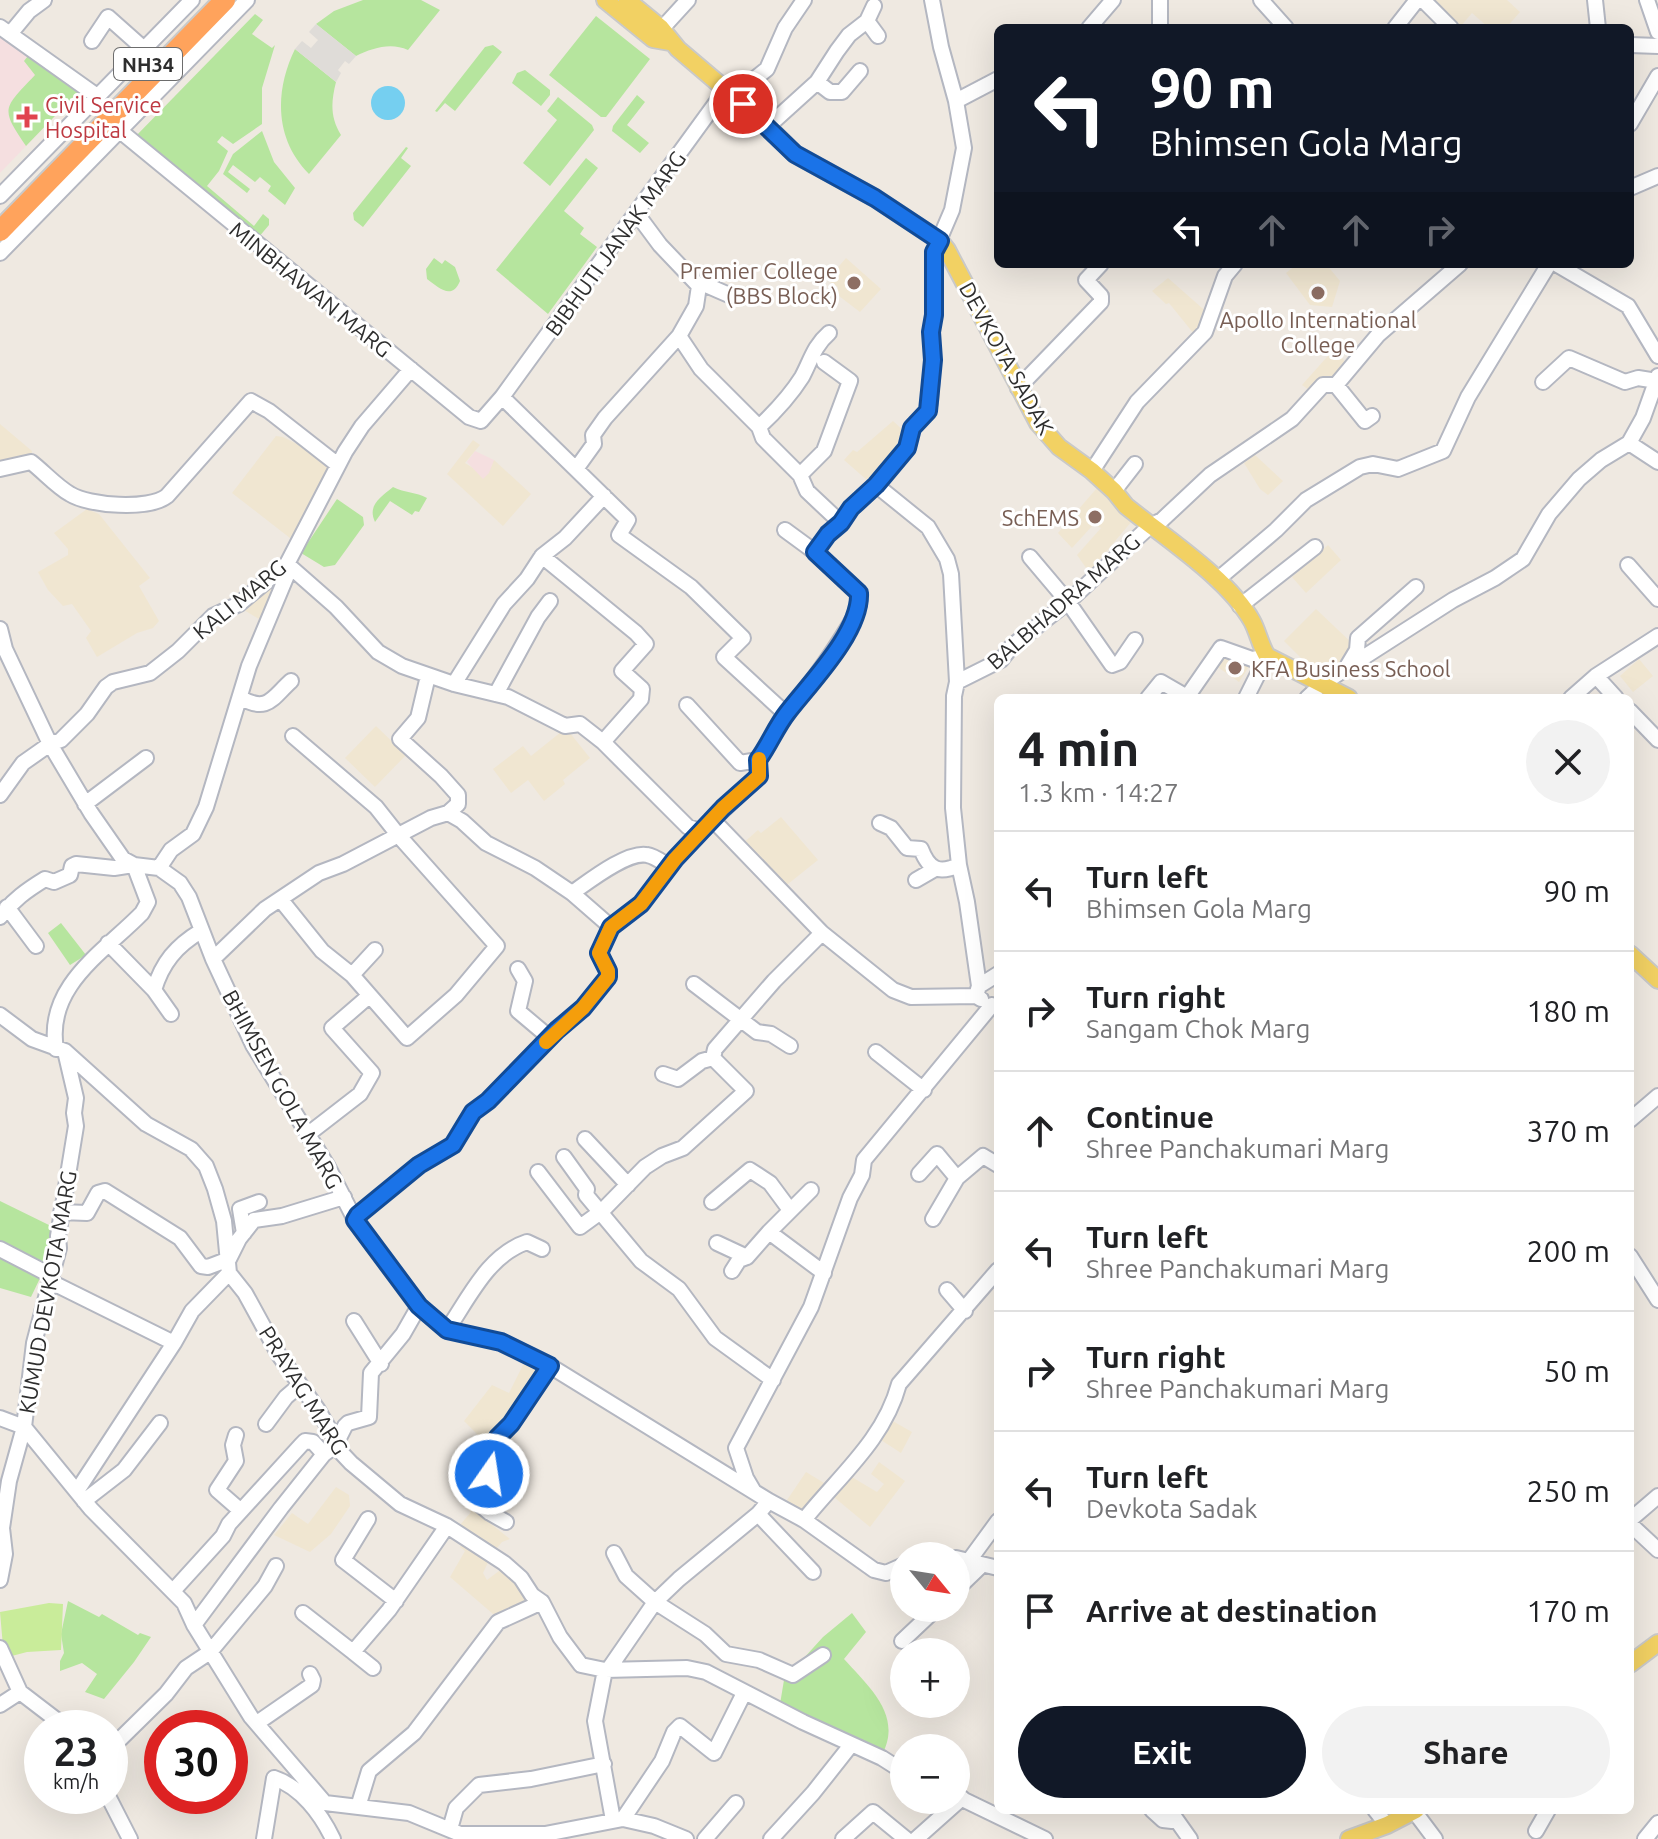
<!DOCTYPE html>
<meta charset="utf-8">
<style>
:root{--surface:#fff;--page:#f2f2f2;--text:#202124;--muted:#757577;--line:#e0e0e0;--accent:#111827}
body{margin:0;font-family:Ubuntu,sans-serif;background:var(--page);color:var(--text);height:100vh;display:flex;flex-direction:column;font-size:30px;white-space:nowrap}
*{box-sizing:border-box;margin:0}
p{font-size:26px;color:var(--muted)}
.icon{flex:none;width:44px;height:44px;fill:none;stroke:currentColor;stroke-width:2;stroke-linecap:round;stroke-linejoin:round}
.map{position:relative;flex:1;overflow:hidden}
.panel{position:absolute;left:994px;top:694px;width:640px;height:1120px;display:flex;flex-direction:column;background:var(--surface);border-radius:12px;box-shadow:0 8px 32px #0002}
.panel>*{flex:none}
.top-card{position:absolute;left:994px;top:24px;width:640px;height:244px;border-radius:12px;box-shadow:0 8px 32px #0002;background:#111827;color:#fff;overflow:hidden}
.needle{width:52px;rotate:120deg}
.fabs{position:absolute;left:890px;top:1542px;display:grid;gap:16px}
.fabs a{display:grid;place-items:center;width:80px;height:80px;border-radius:50%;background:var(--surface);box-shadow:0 8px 32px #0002;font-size:40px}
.speed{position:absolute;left:24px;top:1710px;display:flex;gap:16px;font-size:40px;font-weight:700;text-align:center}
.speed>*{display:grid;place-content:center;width:104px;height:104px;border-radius:50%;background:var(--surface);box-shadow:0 8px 32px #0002;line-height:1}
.speed small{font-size:20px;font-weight:400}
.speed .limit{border:12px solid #d22;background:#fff;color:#111}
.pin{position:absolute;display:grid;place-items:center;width:68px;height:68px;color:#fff;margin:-34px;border:4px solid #fff;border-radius:50%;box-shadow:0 2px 8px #0007}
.me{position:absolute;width:88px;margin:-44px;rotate:13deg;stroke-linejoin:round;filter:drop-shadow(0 0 6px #0008)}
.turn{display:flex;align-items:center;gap:28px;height:168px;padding:0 24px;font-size:36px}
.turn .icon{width:104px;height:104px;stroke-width:2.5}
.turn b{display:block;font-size:56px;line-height:68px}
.lanes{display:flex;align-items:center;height:76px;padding:0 24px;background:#0003;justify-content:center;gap:40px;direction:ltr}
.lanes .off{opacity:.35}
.round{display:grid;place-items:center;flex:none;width:84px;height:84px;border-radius:42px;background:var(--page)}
.summary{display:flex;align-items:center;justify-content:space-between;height:136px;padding:0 24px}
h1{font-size:48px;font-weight:700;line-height:60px}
.primary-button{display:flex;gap:16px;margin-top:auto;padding:16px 24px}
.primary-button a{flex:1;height:92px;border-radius:48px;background:var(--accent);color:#fff;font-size:32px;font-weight:700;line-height:92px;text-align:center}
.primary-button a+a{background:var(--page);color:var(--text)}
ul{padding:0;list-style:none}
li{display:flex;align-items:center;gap:24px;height:120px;padding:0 24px;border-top:2px solid var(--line)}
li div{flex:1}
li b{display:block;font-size:30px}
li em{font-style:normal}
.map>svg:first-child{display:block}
.education{fill:#f0e6d1}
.medical{fill:#f5dfe0}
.green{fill:#b6e59e}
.pitch{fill:#c9ec9a}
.plaza{fill:#dfdcd8}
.water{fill:#75cff0}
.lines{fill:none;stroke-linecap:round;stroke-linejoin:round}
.minor-casing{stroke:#b4b7c1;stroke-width:18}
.major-casing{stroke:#c9c9c9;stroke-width:20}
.highway-casing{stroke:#c9c9c9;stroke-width:24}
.minor{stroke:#fff;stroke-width:14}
.major{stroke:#f2d163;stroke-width:16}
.highway{stroke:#ffa35c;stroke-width:20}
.route-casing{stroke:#114b97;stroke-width:20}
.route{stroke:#1a73e8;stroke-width:14}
.slow{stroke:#f59e0b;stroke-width:14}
.health-dot{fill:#e0444e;stroke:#fff;stroke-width:3}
.education-dot{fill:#8d6e63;stroke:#fff;stroke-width:3}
.labels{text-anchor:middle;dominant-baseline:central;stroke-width:6;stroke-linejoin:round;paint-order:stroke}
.shield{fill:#fff;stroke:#6d6d6d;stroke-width:2}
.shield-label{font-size:20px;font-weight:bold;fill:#2e2e2e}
.health-label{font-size:22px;fill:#be3a42;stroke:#fff;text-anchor:start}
.street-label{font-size:22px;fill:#2e2e2e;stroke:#fff}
.education-label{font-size:22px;fill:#785e54;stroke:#fff;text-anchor:end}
</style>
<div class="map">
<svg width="1658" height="1839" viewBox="0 0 1658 1839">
<rect width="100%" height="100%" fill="#efe9e1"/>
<!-- education -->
<path class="education" d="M1432,0H1507L1520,12L1506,28H1489L1472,13L1461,26Z
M846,258L881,289L860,312L835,293L838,287L827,280Z
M1297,264H1326L1340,281L1332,307L1310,305L1286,273Z
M1168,278L1210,315L1194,334L1169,303L1166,304L1152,291Z
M1335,348L1347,365L1316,395L1302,385Z
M893,421L905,432L904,439L868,481L844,460L853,450L857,452Z
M0,424L32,451L30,459L0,465Z
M276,436L283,437L303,447L334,472L315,506L290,538L232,493Z
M473,440L480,445L465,463L481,473L494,460L531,494L503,526L447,474Z
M1255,455L1283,481L1268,495L1260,489L1244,463Z
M1097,488L1132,521L1089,572L1077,555L1101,528L1094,524L1072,548L1058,533Z
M87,509L99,514L150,578L139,586L159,621L153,628L137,633L97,657L86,638L91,631L72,604L63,606L48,590L38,572L68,555V549L54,533Z
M1328,545L1341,560L1306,593L1292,577Z
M284,570L264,622L244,610V605Z
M1316,609L1355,646L1323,680L1284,641Z
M1218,651L1250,665L1239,682L1212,663Z
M1639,659L1653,676L1633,692L1620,676Z
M376,726L406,755L375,787L345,758Z
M566,728L590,758L563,780L565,784L544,801L528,780L511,793L493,769L523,746L531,756Z
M781,817L818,860L783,888L741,845L758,830L761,833Z
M524,1363L542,1369L493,1450L464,1421L492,1385L509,1393Z
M891,1420L912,1432L901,1453L881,1440Z
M879,1462L905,1481L870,1527L829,1493L845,1473L877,1492L884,1484L871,1474Z
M806,1472L829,1486L805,1515L785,1503Z
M336,1487L349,1495L350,1506L331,1534L310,1552L274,1535L292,1513L308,1524Z
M476,1491L491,1503L481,1516L510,1539L502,1542L492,1554L483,1573L487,1580L507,1565L531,1597L507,1613L493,1614L450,1577L465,1551L460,1547L465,1539L455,1531L471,1512L464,1506Z"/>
<!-- medical -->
<path class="medical" d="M0,31L81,89L0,173Z
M475,451L494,460L489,473L483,479L467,462Z"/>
<!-- green -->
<path class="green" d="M363,0H421L440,10L408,50C391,42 372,48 356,56L316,24L334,11Z
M255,14L263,20L252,34L272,48L275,45L262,88V124L233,144L222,136L217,142L228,151L219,171L207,186L254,226L263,214L269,219V225L258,238L134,138Z
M596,16L650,59L606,117H601L549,75Z
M493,45L502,52L455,111L445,103L437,112L435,111L485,47Z
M295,49L336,82C331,102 330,117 341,135L309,174C275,140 274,92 295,49Z
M31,52L81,89L26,146C0,108 3,109 35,75L24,61Z
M525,70L550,90V95L541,106L512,83L517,73Z
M637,95L645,102L627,125L649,143L640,153L612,131L613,126Z
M558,97L592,125L594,130L550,186L523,163L557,120L547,111Z
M262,131L274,162L295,188L285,205L268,191L271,186L260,177L255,182L233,165L228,172L250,189L247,193L223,174L233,154Z
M406,147L408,148L401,158L411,166L363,227L354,220L353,213Z
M586,158L598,168L564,211L584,228L580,234L597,247L548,314L496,270Z
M434,258L442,264L445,260L455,267L460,281C452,301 438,287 427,279L426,269Z
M393,487C405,493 416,492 427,498L419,512L415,511L412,515L390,501L375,522C367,505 381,497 393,487Z
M337,499L363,517L364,525L335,565L324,567L301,553Z
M61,923L86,955L70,965L48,933Z
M0,1201L53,1227L45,1267L0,1240Z
M0,1254L42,1274L31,1297L0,1288Z
M68,1601L99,1617L102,1614L138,1635L140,1633L151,1637L134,1662L104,1699L85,1692L97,1674L82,1663L60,1671V1661L64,1653L61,1634Z
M852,1613L866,1632L844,1659C869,1687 903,1715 882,1755L779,1710L784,1680L823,1637Z"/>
<!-- pitch -->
<path class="pitch" d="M49,1603L63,1604L61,1650L27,1652L4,1658L0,1612Z"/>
<!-- plaza -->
<path class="plaza" d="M316,24L356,56L349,64L345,61L338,70L341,73L336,82L295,49L302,41L311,48L318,40L309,32Z"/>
<!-- water -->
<path class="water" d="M371 103a17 17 0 1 1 34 0a17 17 0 1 1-34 0Z"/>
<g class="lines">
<!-- minor casing -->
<g class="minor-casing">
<path id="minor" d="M1261,0L1286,28
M1423,0L1451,28
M1595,0L1598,28
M1647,0L1658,32
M867,21L878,36
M0,27L97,96
M1089,28L1113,0
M1160,28V0
M1395,28L1417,0
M10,34L29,11L44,0
M656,35L688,0
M92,41L108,17L144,49
M1630,45L1658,46
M817,82L830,92H842L860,71
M747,85L767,69L785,28L804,0
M956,101L998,79
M775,120L817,82L837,51L849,35L867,21L874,6
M1630,124L1658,76
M119,130L469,417L481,421L502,397L726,89
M1630,188L1658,176
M0,196L192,0
M637,214L660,245L699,286L696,306L679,336L701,369L759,427L763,438L800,475L807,491L841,523
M0,253L247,0
M1556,264L1628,306L1658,356
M699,286L706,285L729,295
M1543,382L1569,358L1625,382L1638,378L1657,381
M1336,385L1365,421L1372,416
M1018,388L1101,302V296L1086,280L1101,264
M502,397L628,520L619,535L691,587L743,638L724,657L786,714
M759,427C775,412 790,396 802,377C811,360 814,346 829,333
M1629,443L1658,462
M0,469L31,462C44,472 56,486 70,494C89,506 149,510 167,496L251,401L269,411L338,465
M576,469L594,444L593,435L605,418L679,336
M1092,471L1137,402L1205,332L1225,276L1235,264
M800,475L824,451L850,381L824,362
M876,485L928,527L947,559L951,574L957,682L954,696L953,808L959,865L967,902L979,986L976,996
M1114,491L1135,464
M785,530L815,552
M542,556L565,538L604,496
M1030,557L1068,602L1112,665L1120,662L1135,640
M287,564L336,607L378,652L402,666L454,684L508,697L565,726L580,724L603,742L688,827L701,831L759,776L758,760C769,745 776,726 788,712C813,681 836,649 856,614L859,604V593L815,552L828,534L841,523L851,508L876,485L907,448L912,428L928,411L930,402L933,360L931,332L934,315V252L952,210L964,148L956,101L941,47L932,0
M1628,565L1658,599
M1217,580L1276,530L1306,500L1360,467L1373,464L1398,469L1443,451L1468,397L1549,264
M1240,606L1315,547
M0,629L5,649L50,744L91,813L123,859L134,865L159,868L180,883L189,897L213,959L253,1045L328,1167L355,1220L419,1306L447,1330L501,1342L550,1366L769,1501L804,1520L874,1570L886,1573L904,1565
M1348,665L1357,650L1358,638L1416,587
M1596,676L1616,698
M957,682L1001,660L1012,646L1068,602L1150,526L1162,520L1210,475L1292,419L1323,385H1336L1378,335L1460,264
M454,684L504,604L527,579L542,556L636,633L646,644L622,671L642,689L641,699L603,742
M496,694L538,617L550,601
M241,698C268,713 272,698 291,681
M1148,698L1161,682L1187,697L1221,648L1252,659L1267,656
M1246,698L1267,656
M1307,698L1322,684L1453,600L1495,578L1523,559L1549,514L1579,479L1601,460L1629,443L1643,418L1658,376
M1571,698L1596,676L1658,636
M687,705L740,763L758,760
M1630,711L1658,740
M0,795L23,763L50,744L61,740L87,714L106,687L113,682L150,673L178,651L213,616L239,604L287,564L345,452L362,426L411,369
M85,804L146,758
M448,813L462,821L486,843L535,868L572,893L611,927
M712,819L822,933L893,990L911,997L976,996L981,999
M880,823L891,828L907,848L921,849C929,870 939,874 959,865
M159,868L171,850L193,834L206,807L249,666L290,568
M916,880L935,869
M572,893C588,882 627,851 647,855C655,856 663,863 670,867
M281,900L322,951L352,975L407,1038L456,995L497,946L399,836L376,807L293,736
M7,907L36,946
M0,917C13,900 27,890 45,879L54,882L70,875L72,866L76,864L114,868L133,865
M108,943L154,990L171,1014
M213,959L265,909L319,873L343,864L431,818L448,813L458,804V795L441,776L400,739L418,718L428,676
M518,969L525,981L518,1011L550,1038
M352,975L375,950
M694,984L757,1032L771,1034L790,1046
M979,986L998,974
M154,990C162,963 176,946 201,931
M0,1015L32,1039L65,1051L146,1124L191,1149L206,1166L215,1189L224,1221L229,1273
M56,1049C45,986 104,952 142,913L148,902L134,865
M876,1052L924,1090
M663,1074L678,1079L702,1061L713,1058
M1630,1120L1658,1096
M307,1135L360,1094L372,1073L332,1028L369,996
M585,1139L628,1185
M564,1157L587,1189L586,1195L641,1261L679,1289L715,1338L773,1380
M538,1172L580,1227L602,1211L645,1167L662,1156L683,1148L746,1091L713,1058L715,1049L774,981L822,933
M919,1174L937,1154L957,1178L983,1156L998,1165
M712,1202L750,1170L770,1183L790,1210
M61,1212L87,1213L98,1193L105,1191L180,1238L201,1266L208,1267L229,1259L239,1239L254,1220L282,1216L344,1197
M933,1219L957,1178
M355,1220L358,1215L419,1165L453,1145L473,1112L488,1101L557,1030L583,1008L608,977V971L599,953L611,927L641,904L675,859L701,831
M769,1232L811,1190
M244,1233L240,1209L259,1202
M717,1243L747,1257L769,1232L824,1273
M0,1249L52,1276
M1630,1256L1658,1300
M732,1271L739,1260L747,1257
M229,1273L245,1293L279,1355L318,1410L334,1437L335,1446L351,1463L400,1504L447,1526L504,1563L521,1578L532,1595L542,1602L560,1637L581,1665L605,1670L687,1668L706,1672L803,1722L882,1758L904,1772
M51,1282L174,1343
M947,1290L965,1311
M354,1321L381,1364
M447,1330C469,1298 488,1255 527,1242L542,1249
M0,1418L24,1427
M266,1424L286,1397L300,1385
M24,1427L91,1509L184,1603L194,1625L251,1717L325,1803L409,1813L460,1834H545L623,1819L654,1826L686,1839
M236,1435L233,1445L236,1461L217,1490L241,1511
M753,1490L746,1478L736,1448L811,1307L850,1198L862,1175L864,1160L992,1005
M77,1491L174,1343L192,1311L229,1273
M84,1501L124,1470L160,1423
M769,1501L758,1514L679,1579L655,1602L705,1634L726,1654L759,1660L793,1675L823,1655
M758,1514L813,1572
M368,1519L343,1560L396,1601
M804,1520C839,1476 884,1440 899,1384L998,1270
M1630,1520L1658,1496
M506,1522L490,1513L472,1498L473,1495L489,1474L487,1460L498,1437L511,1424L550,1366
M1630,1524L1658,1550
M933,1556H946
M956,1558L998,1568
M968,1562L998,1521
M0,1580L5,1554L2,1528L9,1481L24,1427L34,1343L59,1248L58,1236L76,1126L74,1113L76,1098L65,1051
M956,1590L982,1565
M173,1591L223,1536L229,1524L302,1444L305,1441L313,1442L324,1454
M303,1613L353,1652L389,1610L447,1526
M194,1625L281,1508L324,1454L335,1446L345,1426L348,1423L369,1417L371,1373L403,1334L419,1306
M902,1641L937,1608
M0,1648L20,1692L67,1728
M353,1652L373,1668
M605,1670L595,1721L613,1820
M608,1670L655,1602L626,1576L614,1553
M0,1705L20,1692
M257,1723L312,1685L313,1680L310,1674
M110,1749L166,1694L186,1668L210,1652L265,1586L276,1566
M108,1796L130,1839
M956,1796L1045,1839
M358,1807L369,1771L414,1733L498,1622L542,1602
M1152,1810L1163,1820L1172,1821L1173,1815L1190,1839
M1375,1810L1387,1825
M1414,1811L1435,1839
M623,1819L662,1761L674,1732L680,1726L714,1753L744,1693
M450,1829L456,1808L479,1785L531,1779L604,1764
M1536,1831L1548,1810
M264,1839L274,1778C301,1787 321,1814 333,1839
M705,1839L736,1803
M771,1839L813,1793L851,1745
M843,1839L873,1812L906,1839
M916,1839L962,1798
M1645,1839L1658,1823"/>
</g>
<!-- major casing -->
<g class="major-casing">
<path id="major" d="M605,0L653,39L670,42
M627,0L661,28L678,49L759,118L795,154L875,198L940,241L947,250L1038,423L1059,447L1092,471L1114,491L1126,506C1164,537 1228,578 1252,621C1258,632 1260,645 1267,656L1349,698
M1630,954L1658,980
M1630,1664L1658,1643
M1349,1839L1387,1825L1416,1810"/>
</g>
<!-- highway casing -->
<g class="highway-casing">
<path id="highway" d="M0,231L225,0"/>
</g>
<!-- minor -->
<use href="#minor" class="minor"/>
<!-- major -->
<use href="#major" class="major"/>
<!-- highway -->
<use href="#highway" class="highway"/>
</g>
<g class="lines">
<!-- route casing -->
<g class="route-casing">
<path id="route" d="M489,1474L487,1457L498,1437L511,1424L550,1366L501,1342L447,1330L419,1306L355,1220L358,1215L419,1165L453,1145L473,1112L488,1101L557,1030L583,1008L608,977V971L599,953L611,927L641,904L675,859L723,808L759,776L758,760C769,745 776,727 787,713C810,683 861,632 859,593L815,552L828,534L841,523L851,508L876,485L907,448L912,428L928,411L933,360L931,332L934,315V252L940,241L875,198L795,154L743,104"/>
</g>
<!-- route -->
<use href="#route" class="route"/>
<!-- slow -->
<path class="slow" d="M546,1042L583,1008L608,977V971L599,953L611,927L641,904L675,859L723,808L759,776V759"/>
</g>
<!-- markers -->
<path class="health-dot" d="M23 105h8v8h8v8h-8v8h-8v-8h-8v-8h8z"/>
<g class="education-dot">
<circle cx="854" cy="283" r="8"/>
<circle cx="1318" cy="293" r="8"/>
<circle cx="1095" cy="517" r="8"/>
<circle cx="1235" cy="668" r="8"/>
</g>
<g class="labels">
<!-- shield labels -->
<rect class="shield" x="114" y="48" width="68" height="32" rx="6"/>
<g class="shield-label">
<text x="148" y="64">NH34</text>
</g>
<!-- health labels -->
<g class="health-label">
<text x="45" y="104">Civil Service<tspan x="45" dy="25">Hospital</tspan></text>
</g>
<!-- street labels -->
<g class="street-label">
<text transform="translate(615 243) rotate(-54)">BIBHUTI JANAK MARG</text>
<text transform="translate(311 289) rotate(39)">MINBHAWAN MARG</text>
<text transform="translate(1007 358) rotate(61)">DEVKOTA SADAK</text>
<text transform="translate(239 599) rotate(-39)">KALI MARG</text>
<text transform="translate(1063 601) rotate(-41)">BALBHADRA MARG</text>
<text transform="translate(283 1089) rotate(61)">BHIMSEN GOLA MARG</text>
<text transform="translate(47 1292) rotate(-80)">KUMUD DEVKOTA MARG</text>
<text transform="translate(304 1390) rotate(58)">PRAYAG MARG</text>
</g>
<!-- education labels -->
<g class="education-label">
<text x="838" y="270">Premier College<tspan x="838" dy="25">(BBS Block)</tspan></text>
<text x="1318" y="319" text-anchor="middle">Apollo International<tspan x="1318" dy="25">College</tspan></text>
<text x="1079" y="517">SchEMS</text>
<text x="1251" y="668" text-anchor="start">KFA Business School</text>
</g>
</g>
</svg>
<div class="fabs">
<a><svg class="needle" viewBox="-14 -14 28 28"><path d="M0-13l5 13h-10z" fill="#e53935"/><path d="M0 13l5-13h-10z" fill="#757577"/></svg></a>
<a>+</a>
<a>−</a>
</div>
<div class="speed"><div>23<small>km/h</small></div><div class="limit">30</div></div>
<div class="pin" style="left:743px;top:104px;background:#d93025"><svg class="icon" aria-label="arrive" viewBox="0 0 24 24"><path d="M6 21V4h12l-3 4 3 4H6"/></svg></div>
<svg class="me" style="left:489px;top:1474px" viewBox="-20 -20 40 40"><circle r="17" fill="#1a73e8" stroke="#fff" stroke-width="3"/><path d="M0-11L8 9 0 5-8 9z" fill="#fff"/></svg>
<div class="top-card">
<div class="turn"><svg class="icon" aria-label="left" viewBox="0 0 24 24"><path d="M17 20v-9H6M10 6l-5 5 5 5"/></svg><div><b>90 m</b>Bhimsen Gola Marg</div></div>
<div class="lanes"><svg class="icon" aria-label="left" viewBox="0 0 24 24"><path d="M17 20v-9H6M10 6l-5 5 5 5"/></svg><svg class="icon off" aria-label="ahead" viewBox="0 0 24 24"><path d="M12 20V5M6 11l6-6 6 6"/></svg><svg class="icon off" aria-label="ahead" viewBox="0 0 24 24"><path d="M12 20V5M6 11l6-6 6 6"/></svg><svg class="icon off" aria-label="right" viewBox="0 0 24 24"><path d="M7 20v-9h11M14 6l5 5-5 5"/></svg></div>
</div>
<section class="panel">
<div class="summary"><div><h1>4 min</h1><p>1.3 km · 14:27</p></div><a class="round"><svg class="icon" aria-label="close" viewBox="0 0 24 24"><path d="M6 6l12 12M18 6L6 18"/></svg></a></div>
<ul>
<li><svg class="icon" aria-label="left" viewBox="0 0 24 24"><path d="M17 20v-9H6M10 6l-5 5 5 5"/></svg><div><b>Turn left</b><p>Bhimsen Gola Marg</p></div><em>90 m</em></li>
<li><svg class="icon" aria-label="right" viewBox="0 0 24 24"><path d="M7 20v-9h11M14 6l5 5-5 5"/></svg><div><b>Turn right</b><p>Sangam Chok Marg</p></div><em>180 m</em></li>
<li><svg class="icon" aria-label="ahead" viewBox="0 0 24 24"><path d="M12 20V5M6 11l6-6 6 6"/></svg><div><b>Continue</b><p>Shree Panchakumari Marg</p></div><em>370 m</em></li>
<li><svg class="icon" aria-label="left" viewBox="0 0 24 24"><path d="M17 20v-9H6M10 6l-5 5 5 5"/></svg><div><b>Turn left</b><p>Shree Panchakumari Marg</p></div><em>200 m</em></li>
<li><svg class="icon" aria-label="right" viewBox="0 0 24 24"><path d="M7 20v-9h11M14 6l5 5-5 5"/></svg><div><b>Turn right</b><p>Shree Panchakumari Marg</p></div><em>50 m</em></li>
<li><svg class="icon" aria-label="left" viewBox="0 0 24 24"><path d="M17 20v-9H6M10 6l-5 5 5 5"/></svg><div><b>Turn left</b><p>Devkota Sadak</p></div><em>250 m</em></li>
<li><svg class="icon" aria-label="arrive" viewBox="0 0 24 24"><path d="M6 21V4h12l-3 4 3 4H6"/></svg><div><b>Arrive at destination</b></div><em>170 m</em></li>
</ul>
<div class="primary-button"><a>Exit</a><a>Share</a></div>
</section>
</div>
